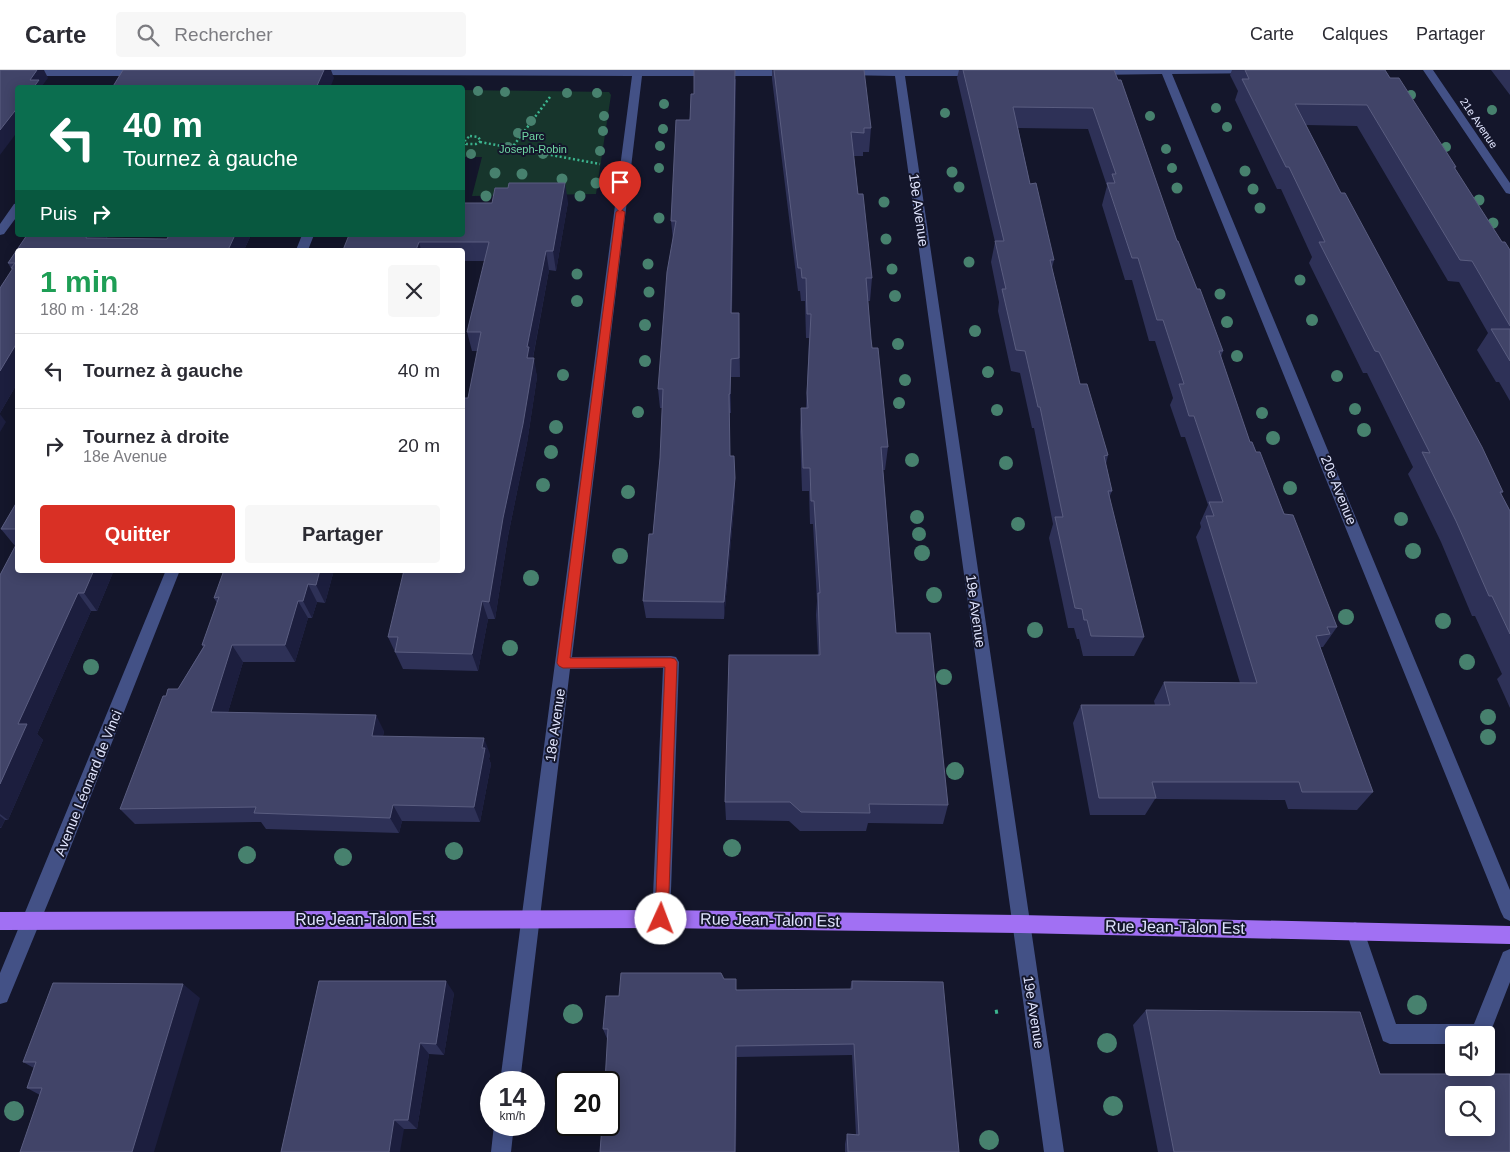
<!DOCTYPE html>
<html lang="fr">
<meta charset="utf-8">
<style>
:root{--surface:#fff;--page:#f7f7f7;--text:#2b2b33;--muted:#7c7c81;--line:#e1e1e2;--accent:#d93025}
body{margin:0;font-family:Helvetica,sans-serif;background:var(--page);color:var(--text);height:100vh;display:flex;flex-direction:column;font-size:19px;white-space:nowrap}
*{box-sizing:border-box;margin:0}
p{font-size:16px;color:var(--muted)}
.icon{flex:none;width:28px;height:28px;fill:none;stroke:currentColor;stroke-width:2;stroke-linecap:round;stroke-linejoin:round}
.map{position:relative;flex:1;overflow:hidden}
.drawer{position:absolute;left:15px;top:178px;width:450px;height:325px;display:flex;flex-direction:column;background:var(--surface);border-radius:5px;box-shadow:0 2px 12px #0003}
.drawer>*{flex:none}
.banner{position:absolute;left:15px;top:15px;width:450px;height:152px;border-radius:5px;box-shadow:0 2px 12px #0003;background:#0b6e4f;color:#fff;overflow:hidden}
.fabs{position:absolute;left:1445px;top:956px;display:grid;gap:10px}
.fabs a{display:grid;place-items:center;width:50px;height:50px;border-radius:5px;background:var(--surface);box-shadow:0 2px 12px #0003;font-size:25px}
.speed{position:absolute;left:480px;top:1001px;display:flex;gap:10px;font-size:25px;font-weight:700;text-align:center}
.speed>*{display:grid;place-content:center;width:65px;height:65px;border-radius:50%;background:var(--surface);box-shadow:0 2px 12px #0003;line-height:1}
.speed small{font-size:12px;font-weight:400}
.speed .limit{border:2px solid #111;border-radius:8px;background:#fff;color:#111}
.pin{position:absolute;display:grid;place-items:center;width:42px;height:42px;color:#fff;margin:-51px -21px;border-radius:50% 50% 50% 0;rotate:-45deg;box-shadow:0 0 5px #0007}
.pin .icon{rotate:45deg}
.me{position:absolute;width:55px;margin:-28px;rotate:2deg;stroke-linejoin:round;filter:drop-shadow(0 0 4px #0008)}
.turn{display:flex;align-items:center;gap:18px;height:105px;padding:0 25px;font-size:22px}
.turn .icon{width:65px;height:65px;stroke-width:2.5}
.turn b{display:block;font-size:35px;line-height:42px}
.then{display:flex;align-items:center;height:48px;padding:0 25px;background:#0003;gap:10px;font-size:19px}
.round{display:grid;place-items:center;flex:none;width:52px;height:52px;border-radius:5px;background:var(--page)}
.head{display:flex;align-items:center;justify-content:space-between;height:85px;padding:0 25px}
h1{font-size:30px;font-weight:700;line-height:38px;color:#1e9e55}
.button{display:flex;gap:10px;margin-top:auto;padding:10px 25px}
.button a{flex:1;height:58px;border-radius:5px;background:var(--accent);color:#fff;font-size:20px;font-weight:700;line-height:58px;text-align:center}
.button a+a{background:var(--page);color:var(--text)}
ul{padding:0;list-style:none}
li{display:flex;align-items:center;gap:15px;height:75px;padding:0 25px;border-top:1px solid var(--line)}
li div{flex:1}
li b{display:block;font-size:19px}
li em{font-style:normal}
header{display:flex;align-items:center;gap:30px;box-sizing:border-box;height:70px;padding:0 25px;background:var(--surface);border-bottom:1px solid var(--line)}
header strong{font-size:24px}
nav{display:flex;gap:28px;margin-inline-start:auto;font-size:18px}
.search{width:350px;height:45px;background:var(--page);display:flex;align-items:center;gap:12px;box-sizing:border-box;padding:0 18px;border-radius:5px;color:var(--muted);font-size:19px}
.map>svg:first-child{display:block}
.green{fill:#17352c}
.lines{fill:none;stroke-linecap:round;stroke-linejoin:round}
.path-far1{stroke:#3cb58f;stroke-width:2.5;stroke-dasharray:2 2.5;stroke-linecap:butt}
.path{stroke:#3cb58f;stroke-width:4;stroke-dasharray:3 4.5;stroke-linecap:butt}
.minor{fill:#435186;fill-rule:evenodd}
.major{fill:#a170f3;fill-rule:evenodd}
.tree{fill:#47816e}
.wall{fill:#2e3157}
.shaded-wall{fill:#1c1e3e}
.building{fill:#414468;stroke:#5a5d80;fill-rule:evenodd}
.route{fill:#d93025;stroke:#8d1f18}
.labels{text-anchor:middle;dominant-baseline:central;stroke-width:4;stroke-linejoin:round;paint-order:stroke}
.far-street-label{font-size:11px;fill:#e0e4fd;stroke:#14162b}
.far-park-label{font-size:11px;fill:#70d8a4;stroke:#14162b}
.street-label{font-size:14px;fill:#e0e4fd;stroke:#14162b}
.near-street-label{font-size:16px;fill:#e0e4fd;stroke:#14162b}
</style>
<header>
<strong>Carte</strong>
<div class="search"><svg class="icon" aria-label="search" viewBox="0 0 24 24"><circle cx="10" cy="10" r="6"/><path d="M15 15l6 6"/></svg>Rechercher</div>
<nav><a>Carte</a><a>Calques</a><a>Partager</a></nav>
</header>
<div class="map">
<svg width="1510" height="1082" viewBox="0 0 1510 1082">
<rect width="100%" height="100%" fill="#14162b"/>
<!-- green -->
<path class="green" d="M463,20L609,22L611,25L596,124L472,126L482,87H463Z"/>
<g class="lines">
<!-- path-far1 -->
<path class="path-far1" d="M470,66L478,67L481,71L476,74H466L465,70Z
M480,72L600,94
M511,79L550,27"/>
<!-- path -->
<path class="path" d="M995,942L1001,941"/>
<!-- minor -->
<path class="minor" d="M0,0H141L146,3L141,6H0Z
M311,0H791L796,3L791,6H642L572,587L671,586L676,587L679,592L670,849L667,855L661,858L655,855L652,849L663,598L570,599L520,1012H500L632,6L308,5V1Z
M844,0H978L983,3L978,6H905L1064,1082H1044L895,6L841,5V1Z
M1091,0H1283L1278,3L1172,4L1510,820V851L1504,848L1501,842L1162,4L1094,5L1091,4Z
M1423,0H1433L1510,113V124L1506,123Z
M18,133V145L4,164L0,165V154L14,134Z
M302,165H314L308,180H296Z
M166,500H180L64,794L7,932L0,934V903Z
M1355,852L1361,855L1364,861L1396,954H1474L1503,882L1510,879V912L1487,971L1486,965H1454V974H1390L1383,971L1346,861L1349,855Z
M494,1055H514L511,1082H491Z"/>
<!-- major -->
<path class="major" d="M661,840L1020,845L1510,856V874L1020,863L661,858L0,860V842Z"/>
</g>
<!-- trees -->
<g class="tree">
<circle cx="478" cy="21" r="5"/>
<circle cx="505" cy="22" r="5"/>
<circle cx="567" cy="23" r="5"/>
<circle cx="597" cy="23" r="5"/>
<circle cx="1411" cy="25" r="5"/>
<circle cx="664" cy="34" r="5"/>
<circle cx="1216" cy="38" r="5"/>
<circle cx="1492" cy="40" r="5"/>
<circle cx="945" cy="43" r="5"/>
<circle cx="604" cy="46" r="5"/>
<circle cx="1150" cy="46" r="5"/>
<circle cx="531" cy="51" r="5"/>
<circle cx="1227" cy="57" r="5"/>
<circle cx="663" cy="59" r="5"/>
<circle cx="603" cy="61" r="5"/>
<circle cx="518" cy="63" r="5"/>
<circle cx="660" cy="76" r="5"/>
<circle cx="508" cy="77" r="5"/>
<circle cx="1446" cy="77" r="5"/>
<circle cx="1166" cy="79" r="5"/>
<circle cx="600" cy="81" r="5"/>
<circle cx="471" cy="84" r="5"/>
<circle cx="543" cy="84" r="5"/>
<circle cx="659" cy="98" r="5"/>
<circle cx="1172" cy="98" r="5"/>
<circle cx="1245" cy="101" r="5.5"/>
<circle cx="952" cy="102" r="5.5"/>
<circle cx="495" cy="103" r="5.5"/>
<circle cx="522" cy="104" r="5.5"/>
<circle cx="562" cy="109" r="5.5"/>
<circle cx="596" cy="113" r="5.5"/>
<circle cx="959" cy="117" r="5.5"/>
<circle cx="1177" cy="118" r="5.5"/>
<circle cx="1253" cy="119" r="5.5"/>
<circle cx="486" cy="126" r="5.5"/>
<circle cx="580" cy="126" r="5.5"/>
<circle cx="1479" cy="130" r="5.5"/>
<circle cx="884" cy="132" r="5.5"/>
<circle cx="1260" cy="138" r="5.5"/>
<circle cx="659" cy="148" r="5.5"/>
<circle cx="1493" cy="153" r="5.5"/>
<circle cx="886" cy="169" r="5.5"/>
<circle cx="969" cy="192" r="5.5"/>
<circle cx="648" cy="194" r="5.5"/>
<circle cx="892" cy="199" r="5.5"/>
<circle cx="577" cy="204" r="5.5"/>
<circle cx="1300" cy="210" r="5.5"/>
<circle cx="649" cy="222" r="5.5"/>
<circle cx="1220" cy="224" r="5.5"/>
<circle cx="895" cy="226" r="6"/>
<circle cx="577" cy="231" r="6"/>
<circle cx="1312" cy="250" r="6"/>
<circle cx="1227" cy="252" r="6"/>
<circle cx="645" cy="255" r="6"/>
<circle cx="975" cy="261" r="6"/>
<circle cx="898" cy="274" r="6"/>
<circle cx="1237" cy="286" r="6"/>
<circle cx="645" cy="291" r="6"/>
<circle cx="988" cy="302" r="6"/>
<circle cx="563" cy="305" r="6"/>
<circle cx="1337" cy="306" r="6"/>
<circle cx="905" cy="310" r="6"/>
<circle cx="899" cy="333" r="6"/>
<circle cx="1355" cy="339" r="6"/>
<circle cx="997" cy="340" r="6"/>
<circle cx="638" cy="342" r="6"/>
<circle cx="1262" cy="343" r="6"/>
<circle cx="556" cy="357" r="7"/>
<circle cx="1364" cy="360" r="7"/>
<circle cx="1273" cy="368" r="7"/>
<circle cx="551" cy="382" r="7"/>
<circle cx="912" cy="390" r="7"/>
<circle cx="1006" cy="393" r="7"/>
<circle cx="543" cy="415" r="7"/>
<circle cx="1290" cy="418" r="7"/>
<circle cx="628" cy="422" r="7"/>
<circle cx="917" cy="447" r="7"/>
<circle cx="1401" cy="449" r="7"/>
<circle cx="1018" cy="454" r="7"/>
<circle cx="919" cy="464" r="7"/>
<circle cx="1413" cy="481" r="8"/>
<circle cx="922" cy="483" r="8"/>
<circle cx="620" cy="486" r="8"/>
<circle cx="531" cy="508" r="8"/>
<circle cx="934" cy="525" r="8"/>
<circle cx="1346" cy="547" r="8"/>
<circle cx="1443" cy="551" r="8"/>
<circle cx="1035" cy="560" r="8"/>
<circle cx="510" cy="578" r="8"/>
<circle cx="1467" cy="592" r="8"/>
<circle cx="91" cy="597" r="8"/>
<circle cx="944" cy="607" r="8"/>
<circle cx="1488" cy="647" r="8"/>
<circle cx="1488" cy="667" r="8"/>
<circle cx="955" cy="701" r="9"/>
<circle cx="732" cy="778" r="9"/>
<circle cx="454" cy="781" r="9"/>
<circle cx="247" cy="785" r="9"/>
<circle cx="343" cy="787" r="9"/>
<circle cx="1417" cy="935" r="10"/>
<circle cx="573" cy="944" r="10"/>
<circle cx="1107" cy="973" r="10"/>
<circle cx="1113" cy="1036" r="10"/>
<circle cx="14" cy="1041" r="10"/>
<circle cx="989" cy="1070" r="10"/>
</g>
<!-- wall -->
<path class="wall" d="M772,0H774L871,58L869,82H863V86H854L858,124L872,208L870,231H868L871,269L888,377L885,400H883L896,563L948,735L943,754L868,753L866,761H800L789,751L726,750L725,732L818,585L816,545L817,531L813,454H810L809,421H802L800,362L801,338H806L809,268H806L805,231H801L800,221H798L772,9Z
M959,0H1114L1177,171L1223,281L1221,287L1250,372L1256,382L1337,557L1323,577H1321L1320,578L1373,722L1357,740L1288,739L1285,730L1155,729L1145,745H1090L1073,653L1081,635H1155L1154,631L1164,612L1240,613L1196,467L1201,457L1200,453L1208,435L1185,367H1181L1170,335L1173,328L1155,271H1149L1132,210H1125L1102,135L1107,116L1088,59L1018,58L1030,114L1054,190L1052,198L1080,314L1108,385L1106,394L1112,421L1109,428L1144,567L1134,586H1083L1079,569H1077L1074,558H1068L1049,468L1053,454L1034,358H1032L1020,303L1011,301L998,241L999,232L991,192L995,172L957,8Z
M1232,0H1385L1390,8L1456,97L1455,99L1502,172L1510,180V331L1499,312H1496L1477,280L1488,263L1459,212L1448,211L1357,56L1306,55L1341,123L1503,422L1501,424L1510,441V638L1497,609L1502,604L1475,546H1472L1441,472L1408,404L1413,397L1367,303H1363L1309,193L1312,187L1281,119H1277L1235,30L1238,21L1230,5Z
M1491,0H1510V25Z
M736,9L732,243H739L740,307H731V343H729L730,386H734L735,426L724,549L646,548L643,531L653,464L660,388L662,338H660L658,319L673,170L671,151L694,24Z
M568,132L556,201L549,200L533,288L537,307L527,373L508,466L495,549H488L478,601L403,599L388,567L462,500L468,328L478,281H472L467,262L485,191H462V180H343Z
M27,165H108L107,168L167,169L169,165H251L244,180H18V312L0,343V218L12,200L8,193Z
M18,430V500H114L97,541H91L37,664L43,670L8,750H5L1,758H0V505L15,476L1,459Z
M334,500L325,533L317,532L312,548H308L295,592H243L228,642L384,661L383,666L490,684L489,689L491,694L480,752L402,751L399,763L266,759L261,752L135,754L120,739L166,626L178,619L203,577L202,575L217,533L214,528Z
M724,909L737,920L850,919L852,911L959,1082H845V1074L847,1064L856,1065L852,985L737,987L736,1082H600L608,971L603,959L619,926Z
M454,923L444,985L429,984L417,1059H404L281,1082Z
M200,928L40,1025L27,1018L34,998L23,992Z
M1146,940L1380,1004L1510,1082H1158L1133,955Z"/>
<!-- shaded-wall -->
<path class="shaded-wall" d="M37,0H44L48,8L42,16L43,18H33L30,10Z
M324,0H331L334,8L330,18H316Z
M736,0V9L731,262V243Z
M18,37V61L0,85V60Z
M565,113L568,132L556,201L553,181Z
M87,165H108L100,180L86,168Z
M235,165H251L244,180H228Z
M419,172L421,180H416Z
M546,181L549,200L532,292L534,288L537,307L527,373L508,466L495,549L489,532L527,288V277Z
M18,271V312L0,343V301Z
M731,289V343L730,324Z
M0,344L6,352L0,362Z
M735,408V426L724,549V532Z
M94,500H114L97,541L84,523Z
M320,500H334L325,533L316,515Z
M308,514L317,532L312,548L303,531Z
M78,523L91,541L37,664L43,670L8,750L0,744V714L18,654Z
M298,531L308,548L295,592L285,575Z
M482,531L488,549L478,601L472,584Z
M232,575L243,592L223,659L211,642Z
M376,645L384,661L380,682L372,666Z
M484,668L490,684L489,689L491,694L480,752L474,737Z
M393,735L402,751L399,763L390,748Z
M0,746L5,750L1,758L0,757Z
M446,911L454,923L444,985L436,974Z
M183,914L200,928L154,1082H132Z
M420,973L429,984L417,1059L408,1050Z
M736,976V1082H735Z
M394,1050L404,1059L400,1082H389Z"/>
<!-- building -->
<path class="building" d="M0,0H37L30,10H39L33,18H18V37L0,60Z
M123,0H324L316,18H112Z
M694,0H735L731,243H739V288L731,289L730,324H729L730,386H734L735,408L724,532L643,531L649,464H653L660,388L663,319H658L667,202L676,151H671L676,50H690L691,24H694Z
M774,0H864L871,58H864V63L851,62L858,124H863L872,208H866L871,269L872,278H878L888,377H881L896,563H930L948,735L869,734L870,743L801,742L790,732H725L729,585H820L818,523H820L814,431H811L810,398H803L801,338H808L807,323L811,244H807L806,208H802L801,198H798Z
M963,0H1114L1118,10H1121L1177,171H1178L1197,219H1200L1223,281H1219L1250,372H1252L1256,382H1260L1284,444L1293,445L1337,557H1327L1330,564L1316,566L1373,722H1302L1299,712H1152L1156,728H1099L1081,635H1170L1164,612L1257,613L1206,446H1214L1209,432H1223L1194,346H1189L1179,314H1184L1163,250H1157L1138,188H1132L1107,113H1115L1112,104H1116L1093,38L1013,37L1030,114L1036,113L1054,190H1050L1080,314H1087L1108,385L1104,386L1112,421H1108L1144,567L1091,566L1087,550H1084L1082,539L1075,538L1055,447H1063L1040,337H1038L1025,281L1016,280L1002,219H1006L995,171H1004Z
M1245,0H1385L1390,8H1399L1456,97H1454L1502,172H1505L1510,180V256L1472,191L1460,190L1367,35L1295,34L1341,123H1345L1482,377L1503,422H1500L1510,441V564L1492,526H1489L1456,451L1422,382L1430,383L1379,282L1375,281L1319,172H1325L1289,97H1286L1242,9H1249Z
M509,113H565L553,181H546L527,277H529L527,288H534L523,354L503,448L489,532L482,531L472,584L395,582L398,567H388L404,500H462V328H468L481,262H467L489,172H419L416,180H343L349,165H462V133H492L495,118H508Z
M27,165H87L86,168L167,169L169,165H235L228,180H18V271L0,301V218L13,198H11L15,193H8Z
M1491,259H1510V291Z
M18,430V459H1Z
M18,471V500H94L84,523H78L18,654H27L0,714V505Z
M224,500H320L316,515L308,514L303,531H298L285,575H232L211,642L376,645L372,666L484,668L482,678H485L474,737L393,735L390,748L254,743L256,737L120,739L163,626H166L168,619H178L205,575H202L219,527L214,528Z
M621,903H721L724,909H736V920L852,919V911L943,912L959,1082H848L847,1064L859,1065L854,974L736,976L735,1082H600L602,1055H609V1012H605L608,959H603L606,926H619Z
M319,911H446L436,974L420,973L408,1050H394L389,1082H281Z
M53,913L183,914L132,1082H20L42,1018H27L36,992H23Z
M1146,940L1360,942L1380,1004H1510V1082H1174ZM1454,1025H1486V1058H1454Z"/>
<!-- route -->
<path class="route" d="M620,139L625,142L570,588H671L675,589L677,592L668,849L666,854L661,856L657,854L655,849L665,597L563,598L559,596L557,593L616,142Z"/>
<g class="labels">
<!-- far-street labels -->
<g class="far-street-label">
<text transform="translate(1479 53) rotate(56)">21e Avenue</text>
</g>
<!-- far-park labels -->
<g class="far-park-label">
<text x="533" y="66">Parc<tspan x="533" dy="13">Joseph-Robin</tspan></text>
</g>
<!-- street labels -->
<g class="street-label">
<text transform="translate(919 140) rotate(82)">19e Avenue</text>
<text transform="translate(1339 420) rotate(68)">20e Avenue</text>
<text transform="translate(976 541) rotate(82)">19e Avenue</text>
<text transform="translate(555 655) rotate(-82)">18e Avenue</text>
<text transform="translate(88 713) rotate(-68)">Avenue Léonard de Vinci</text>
<text transform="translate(1034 942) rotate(81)">19e Avenue</text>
</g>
<!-- near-street labels -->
<g class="near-street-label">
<text x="365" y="849">Rue Jean-Talon Est</text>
<text transform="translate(770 850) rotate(1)">Rue Jean-Talon Est</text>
<text transform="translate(1175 857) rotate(1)">Rue Jean-Talon Est</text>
</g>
</g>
</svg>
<div class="fabs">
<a><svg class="icon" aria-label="sound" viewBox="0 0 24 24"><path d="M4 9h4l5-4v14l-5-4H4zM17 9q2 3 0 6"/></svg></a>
<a><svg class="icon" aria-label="search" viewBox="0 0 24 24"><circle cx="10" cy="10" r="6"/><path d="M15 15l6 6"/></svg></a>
</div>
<div class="speed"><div>14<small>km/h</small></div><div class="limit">20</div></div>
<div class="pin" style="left:620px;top:142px;background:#d93025"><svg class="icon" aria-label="arrive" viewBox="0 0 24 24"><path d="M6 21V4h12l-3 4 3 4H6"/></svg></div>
<svg class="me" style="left:661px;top:849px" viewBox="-20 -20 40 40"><circle r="19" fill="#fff"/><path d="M0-13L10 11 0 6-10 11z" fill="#d93025"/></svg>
<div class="banner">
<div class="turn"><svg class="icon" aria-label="left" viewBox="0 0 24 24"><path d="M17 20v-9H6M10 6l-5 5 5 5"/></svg><div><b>40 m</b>Tournez à gauche</div></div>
<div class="then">Puis<svg class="icon" aria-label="right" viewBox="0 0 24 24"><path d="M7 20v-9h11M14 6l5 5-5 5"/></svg></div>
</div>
<section class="drawer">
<div class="head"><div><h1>1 min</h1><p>180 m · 14:28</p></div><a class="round"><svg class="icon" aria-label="close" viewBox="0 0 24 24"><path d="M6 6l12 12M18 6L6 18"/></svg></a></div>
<ul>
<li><svg class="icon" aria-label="left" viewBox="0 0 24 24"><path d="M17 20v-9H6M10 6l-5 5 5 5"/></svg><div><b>Tournez à gauche</b></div><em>40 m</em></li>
<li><svg class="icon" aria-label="right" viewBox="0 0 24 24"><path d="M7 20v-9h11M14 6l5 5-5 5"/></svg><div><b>Tournez à droite</b><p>18e Avenue</p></div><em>20 m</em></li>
</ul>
<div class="button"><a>Quitter</a><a>Partager</a></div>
</section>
</div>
